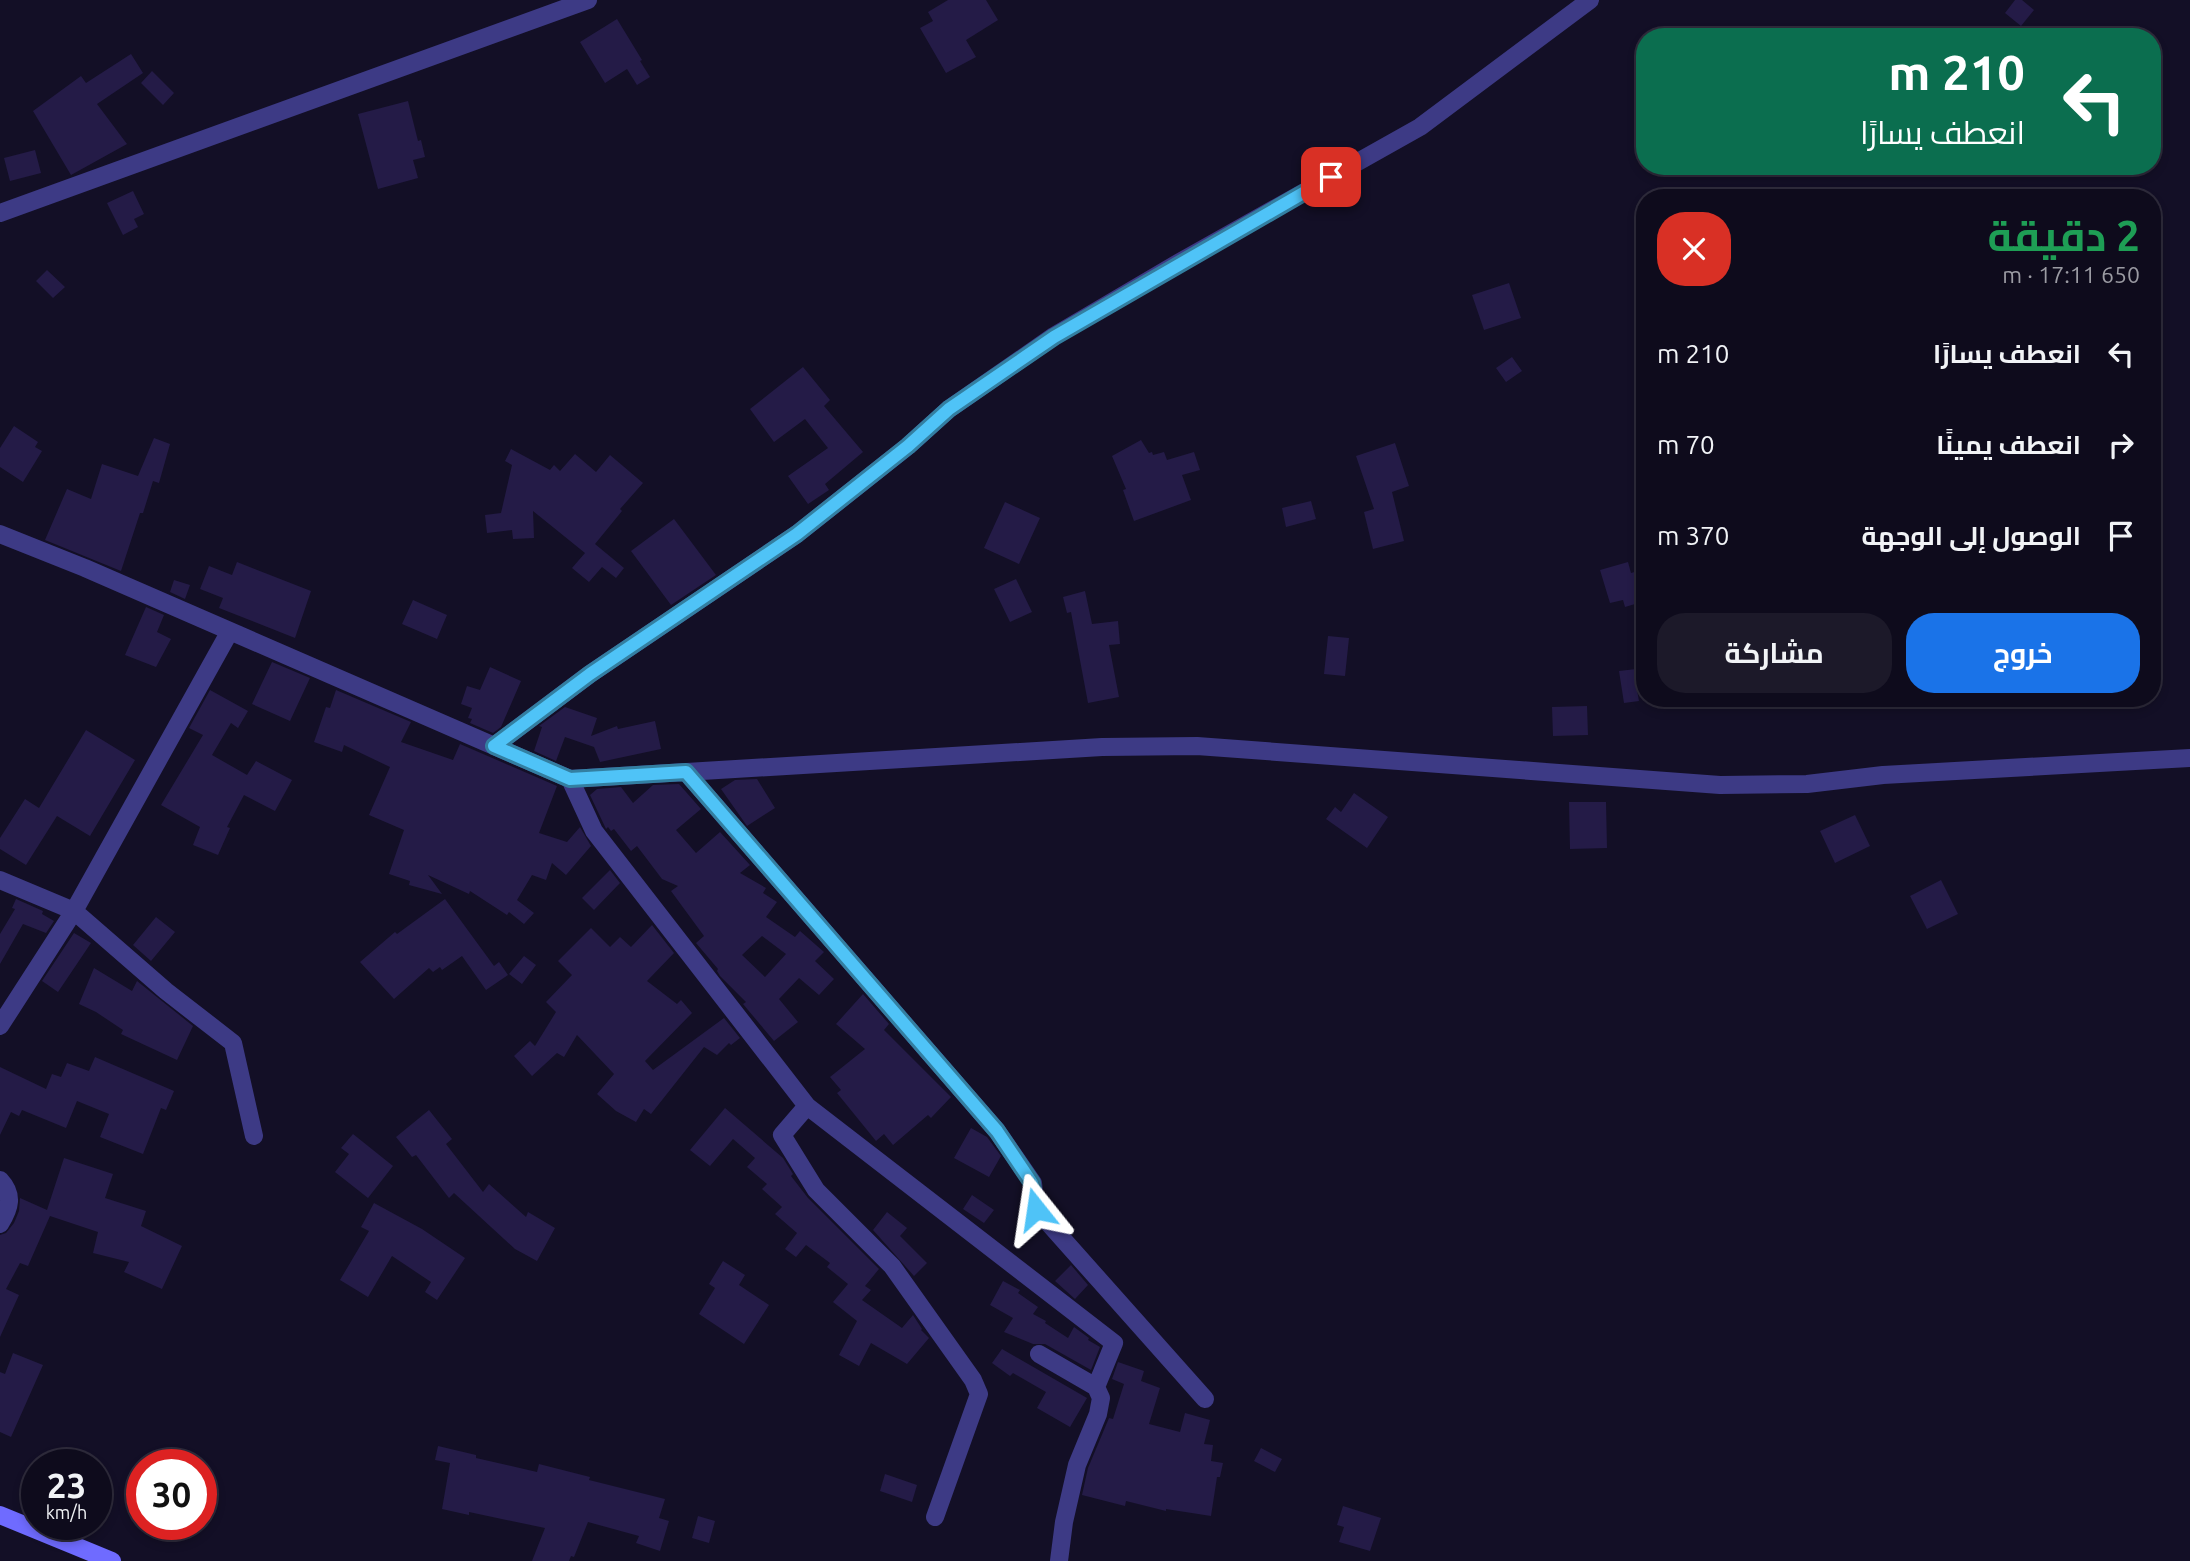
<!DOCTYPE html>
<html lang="ar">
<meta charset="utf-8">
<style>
:root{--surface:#0e0b1c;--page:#1c1929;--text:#f1f3f6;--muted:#9b9ba3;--line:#2e2b3b;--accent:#1a73e8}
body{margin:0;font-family:Ubuntu,Cairo,sans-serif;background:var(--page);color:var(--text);direction:rtl;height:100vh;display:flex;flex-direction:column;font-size:26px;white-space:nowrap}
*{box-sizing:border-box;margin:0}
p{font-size:23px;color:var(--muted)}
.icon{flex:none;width:38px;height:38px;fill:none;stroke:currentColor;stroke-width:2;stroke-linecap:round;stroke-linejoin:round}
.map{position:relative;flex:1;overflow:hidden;direction:ltr}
.sheet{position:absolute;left:1636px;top:189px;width:525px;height:518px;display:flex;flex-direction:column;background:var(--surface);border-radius:28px;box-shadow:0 4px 10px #0003,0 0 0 2px var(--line);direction:rtl}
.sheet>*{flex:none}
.hud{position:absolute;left:1636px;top:28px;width:525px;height:147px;border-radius:28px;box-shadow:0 4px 10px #0003,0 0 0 2px var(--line);direction:rtl;background:#0b6e4f;color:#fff;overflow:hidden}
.speed{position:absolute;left:21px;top:1449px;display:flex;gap:14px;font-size:35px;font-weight:700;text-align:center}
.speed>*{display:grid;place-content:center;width:91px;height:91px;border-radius:50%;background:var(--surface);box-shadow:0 4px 10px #0003,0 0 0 2px var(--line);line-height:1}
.speed small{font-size:18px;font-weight:400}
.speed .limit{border:10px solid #d22;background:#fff;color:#111}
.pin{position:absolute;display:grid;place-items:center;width:60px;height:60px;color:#fff;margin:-30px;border-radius:14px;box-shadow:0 4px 10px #0006}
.me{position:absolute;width:77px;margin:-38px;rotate:345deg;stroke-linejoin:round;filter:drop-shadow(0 0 5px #0008)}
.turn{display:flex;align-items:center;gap:24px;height:147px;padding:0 21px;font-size:32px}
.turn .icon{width:91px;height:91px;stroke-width:2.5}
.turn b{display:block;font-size:49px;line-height:60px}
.round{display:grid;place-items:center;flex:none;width:74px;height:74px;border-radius:28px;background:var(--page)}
.overview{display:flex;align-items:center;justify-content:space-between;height:119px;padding:0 21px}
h1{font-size:42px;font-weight:700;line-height:52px;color:#1e9e55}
.cta{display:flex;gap:14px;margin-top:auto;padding:14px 21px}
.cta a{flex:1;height:80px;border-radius:28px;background:var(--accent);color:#fff;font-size:28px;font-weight:700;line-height:80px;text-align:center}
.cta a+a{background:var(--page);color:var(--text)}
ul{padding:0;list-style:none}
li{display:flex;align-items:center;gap:21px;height:91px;padding:0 21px}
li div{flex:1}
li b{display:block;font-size:26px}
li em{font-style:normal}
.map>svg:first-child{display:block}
.building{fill:#241b47;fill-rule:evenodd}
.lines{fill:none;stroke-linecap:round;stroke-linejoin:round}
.minor{stroke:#3d3a85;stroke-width:18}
.tertiary{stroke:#3d3a85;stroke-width:18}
.secondary{stroke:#6f6bff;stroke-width:18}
.route-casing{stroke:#337fa1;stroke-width:18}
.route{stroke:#4fc3f7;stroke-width:12}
</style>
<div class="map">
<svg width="2190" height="1561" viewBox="0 0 2190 1561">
<rect width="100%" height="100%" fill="#130f26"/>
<!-- building -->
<path class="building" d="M948,0H986L998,20L966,40L976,57L946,73L920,28L933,21L928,12Z
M2015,0H2022L2034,10L2021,26L2005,13Z
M617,19L642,60L640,61L650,77L637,85L627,69L605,83L580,42Z
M131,54L143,73L97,104L127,144L71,175L33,111L81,76L86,83Z
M152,71L174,93L163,105L141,83Z
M408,101L418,141L421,140L425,157L413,160L418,178L378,189L358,114Z
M35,150L41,173L10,181L4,158Z
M133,191L144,214L134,219L138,227L123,235L107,203Z
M47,270L65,287L53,298L36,281Z
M1509,283L1521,318L1484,330L1472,295Z
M1512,357L1522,371L1506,382L1496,368Z
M803,367L830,400L824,406L863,452L825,484L829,490L808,504L788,476L828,448L805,419L774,442L750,409Z
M14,426L38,442L35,447L42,451L23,482L0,467V448Z
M154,438L170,444L159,483L153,481L143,513H140L121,571L45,540L67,489L91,499L102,464L138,476Z
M1141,440L1149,453L1152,452L1153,455L1164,452L1167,460L1194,452L1200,470L1182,475L1191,500L1134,521L1123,490L1126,489L1112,456Z
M1395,443L1409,486L1392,492L1404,541L1373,549L1364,512L1374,509L1356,456Z
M511,449L550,470L554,465L560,471L575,454L596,472L610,455L643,483L620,509L622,511L595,544L624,568L616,578L602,567L589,582L572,568L585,553L533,511L534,538L513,539L512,530L487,533L485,515L501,513L512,465L505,461Z
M1311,501L1316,519L1286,527L1282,508Z
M1005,502L1040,518L1019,564L984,548Z
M674,519L716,575L671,605L631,551Z
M237,562L311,591L295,638L219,608L223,598L200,589L209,566L232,575Z
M1628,562L1631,573L1645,569V601L1625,607L1623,600L1610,603L1600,570Z
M1016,579L1032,612L1010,622L994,589Z
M174,580L190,585L185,599L170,592Z
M1085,591L1092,624L1118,621L1120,644L1109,645L1119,697L1088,703L1071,612L1067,613L1063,597Z
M413,600L447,615L437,639L402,624Z
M146,607L164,615L157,632L171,639L156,667L125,655Z
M1328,636L1349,638L1345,676L1324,674Z
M272,662L310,678L290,721L252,704Z
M490,667L521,681L501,727L493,733L470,723L472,719L468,718L472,708L461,704L467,686L480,690Z
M1645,668V689L1637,690L1639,701L1624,703L1619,671Z
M210,690L248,711L238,728L231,723L212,755L247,775L256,761L292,780L275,811L244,795L227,827L230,828L218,855L193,845L200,827L161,805L203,735L189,728Z
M336,690L411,722L401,742L453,760L460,744L557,786L539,833L567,842L580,827L591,846L566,875L552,863L546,880L532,875L517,900L534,913L524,924L509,912L507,915L470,891L469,894L428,875L442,894L409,885L410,881L389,874L404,830L369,815L390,767L344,745L342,752L314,742L326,707L330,708Z
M1587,706L1588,735L1553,736L1552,707Z
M565,707L597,718L591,736L617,726L618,729L655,721L661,749L600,762L594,747L565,737L556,761L534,751L542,727L539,726Z
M86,730L135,760L90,836L57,816L26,865L0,849V838L25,799L39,808Z
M757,779L775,808L747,826L721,789L735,780Z
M679,784L701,809L676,830L696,853L720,832L750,865L740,873L766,888L763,893L777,902L766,917L795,937L800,931L824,952L815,961L834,979L819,995L799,978L779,999L798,1022L774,1041L743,1004L746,1002L720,976L717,971L718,969L696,943L704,936L671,891L678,886L662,879L637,846L631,851L614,829L611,831L608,827L606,829L590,795L597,789L621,787L633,803L653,785ZM762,936L786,954L765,977L742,955Z
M1354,793L1388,817L1367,848L1326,819L1335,807L1341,812Z
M1569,802H1606L1607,848L1570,849Z
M1855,815L1870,846L1835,863L1820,831Z
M610,870L620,883L594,910L582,898Z
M1941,880L1958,914L1927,929L1910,896Z
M16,899L43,911L42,914L54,921L46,933L23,924L0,964V934L15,909L12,908Z
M445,899L494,966L499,962L508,975L486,990L462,956L442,970L440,967L433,972L429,968L394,999L360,962L395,932L397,934Z
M156,917L175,932L151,961L133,945Z
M652,925L674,953L647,981L677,1004L681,1000L692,1013L645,1061L653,1070L724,1018L740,1038L731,1045L729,1043L717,1055L704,1047L651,1114L644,1109L636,1122L616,1111L597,1094L614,1074L577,1035L564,1057L557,1053L532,1076L514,1056L530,1041L535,1046L556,1012L546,1002L572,975L558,961L591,928L610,947L620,937L631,947Z
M74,933L91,943L58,992L42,981Z
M524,956L536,965L522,984L509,974Z
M94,968L132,991L137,981L193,1026L177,1060L121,1034L123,1030L96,1012L79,1004Z
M863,994L889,1024L884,1030L951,1097L931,1118L928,1115L893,1145L884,1134L876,1141L837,1093L841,1090L830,1077L865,1049L836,1024Z
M95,1057L174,1091L166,1110L161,1108L143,1154L100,1137L109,1114L77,1101L66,1128L22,1110L19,1116L11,1112L0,1135V1067L46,1089L52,1074L61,1077L67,1063L89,1071Z
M725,1108L783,1158L793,1174L791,1176L808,1198L879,1269L865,1286L871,1290L862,1300L902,1328L913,1315L922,1329L921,1330L929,1338L907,1364L871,1343L859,1366L839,1355L857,1321L833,1302L848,1284L827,1267L830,1263L806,1245L796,1257L785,1249L797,1233L775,1214L782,1207L762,1189L767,1184L747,1167L755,1158L733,1139L710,1166L690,1150Z
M429,1110L452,1139L446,1144L483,1192L489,1184L526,1217L528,1212L555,1228L537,1261L515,1249L454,1193L449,1198L416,1155L412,1157L396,1137Z
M971,1128L987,1137L1001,1156L989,1177L954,1158Z
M353,1134L393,1166L368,1198L335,1172L349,1154L341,1148Z
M64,1158L113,1174L105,1198L146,1211L141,1226L182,1246L162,1289L124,1272L129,1262L93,1253L98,1232L50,1216L28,1266L20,1263L6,1289L19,1295L0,1337V1235L6,1233L14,1223L19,1211L20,1198L47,1210Z
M972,1195L994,1210L984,1223L963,1209Z
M374,1203L422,1229L465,1258L437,1300L425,1292L431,1282L392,1256L368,1297L340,1280L369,1231L361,1227Z
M887,1212L907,1228L900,1236L927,1263L914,1276L873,1230Z
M723,1261L745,1275L739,1285L769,1305L744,1344L699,1314L715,1288L709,1284Z
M1071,1265L1088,1285L1075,1299L1055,1281Z
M1003,1281L1020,1290L1018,1293L1038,1307L1033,1314L1046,1321L1045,1323L1068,1338L1074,1327L1089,1338L1088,1340L1100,1347L1091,1370L1045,1344H1033L1004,1332L1013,1318L990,1305Z
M1002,1349L1087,1398L1070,1427L1037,1408L1046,1392L1013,1373L1010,1376L992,1363Z
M13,1353L43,1365L11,1437L0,1432V1372L5,1374Z
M1118,1362L1144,1371L1141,1381L1160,1388L1149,1424L1180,1432L1185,1413L1210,1420L1204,1444L1213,1445L1211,1461L1223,1463L1220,1477H1217L1211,1516L1166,1509V1511L1126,1501L1125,1506L1082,1495L1088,1468L1109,1418L1113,1419L1124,1384L1112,1379Z
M438,1446L476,1455V1458L537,1472L539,1464L590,1477L589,1480L665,1499L659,1518L669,1521L660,1551L636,1543L639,1536L588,1522L574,1557L571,1556L569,1561H532L545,1528L469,1512V1515L442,1509L450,1463L435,1460Z
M1261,1448L1282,1459L1275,1472L1254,1461Z
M885,1474L917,1485L912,1502L880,1491Z
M1343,1506L1381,1518L1370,1551L1339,1542L1344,1527L1337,1525Z
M698,1516L715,1521L709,1543L692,1538Z"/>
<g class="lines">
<!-- minor -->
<path class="minor" d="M0,534L85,568L570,779L1102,747L1197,746L1720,785L1807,784L1883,775L2190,758
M494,746L590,674L797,534L908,446L949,409L1054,336L1178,263L1420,127L1590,0
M686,772L997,1131L1033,1183L1036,1209L1205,1399
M570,779L594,831L807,1106L1114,1343L1096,1387L1101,1398L1098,1414L1077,1465L1064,1522L1059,1561
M0,880L74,911L230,631
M0,1026L74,911L166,991L233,1043L254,1136
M807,1106L782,1135L816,1190L892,1266L973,1380L979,1394L935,1517
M0,1180C14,1195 10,1208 0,1224
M1039,1354L1096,1387"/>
<!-- tertiary -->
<path class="tertiary" d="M0,213L588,0"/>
<!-- secondary -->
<path class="secondary" d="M0,1515L112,1561"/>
</g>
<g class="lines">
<!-- route casing -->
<g class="route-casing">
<path id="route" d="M1036,1209L1032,1183L997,1131L686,772L570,779L494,746L590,674L797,534L908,446L949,409L1054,337L1331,177"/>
</g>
<!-- route -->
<use href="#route" class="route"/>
</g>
</svg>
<div class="speed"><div>23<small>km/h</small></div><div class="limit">30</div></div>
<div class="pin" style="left:1331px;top:177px;background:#d93025"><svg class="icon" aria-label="arrive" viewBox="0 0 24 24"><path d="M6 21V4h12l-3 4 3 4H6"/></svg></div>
<svg class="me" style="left:1036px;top:1209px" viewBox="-20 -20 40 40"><path d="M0-17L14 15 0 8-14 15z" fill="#4fc3f7" stroke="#fff" stroke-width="4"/></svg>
<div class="hud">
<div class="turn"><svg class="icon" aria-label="left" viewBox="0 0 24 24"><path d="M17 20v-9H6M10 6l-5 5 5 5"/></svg><div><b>210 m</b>انعطف يسارًا</div></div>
</div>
<section class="sheet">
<div class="overview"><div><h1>2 دقيقة</h1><p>650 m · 17:11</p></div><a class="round" style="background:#d93025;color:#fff"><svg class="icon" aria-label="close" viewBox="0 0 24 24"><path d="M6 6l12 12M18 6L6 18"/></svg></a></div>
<ul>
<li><svg class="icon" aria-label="left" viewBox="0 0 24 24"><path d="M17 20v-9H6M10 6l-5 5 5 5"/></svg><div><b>انعطف يسارًا</b></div><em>210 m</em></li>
<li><svg class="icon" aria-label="right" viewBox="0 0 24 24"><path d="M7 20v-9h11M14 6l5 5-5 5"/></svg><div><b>انعطف يمينًا</b></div><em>70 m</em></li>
<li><svg class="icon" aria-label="arrive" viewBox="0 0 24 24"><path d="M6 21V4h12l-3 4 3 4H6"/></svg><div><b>الوصول إلى الوجهة</b></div><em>370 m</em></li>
</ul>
<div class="cta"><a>خروج</a><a>مشاركة</a></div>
</section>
</div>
